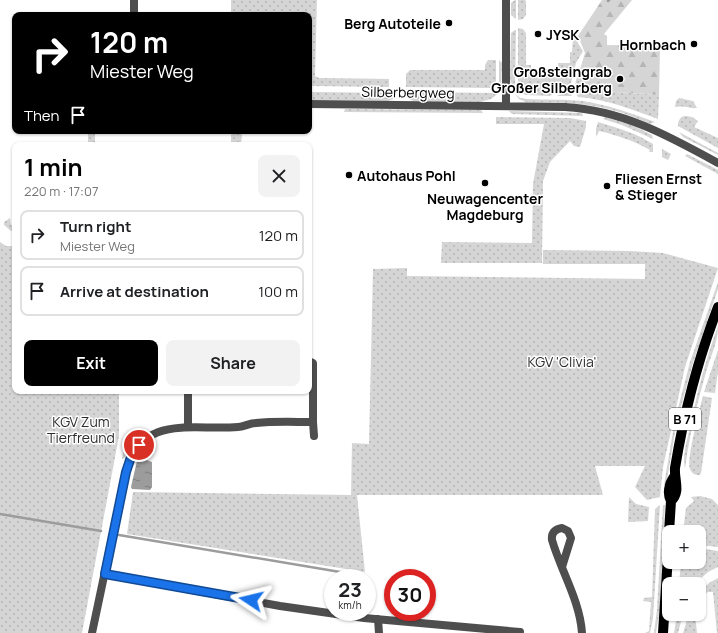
<!DOCTYPE html>
<meta charset="utf-8">
<style>
:root{--surface:#fff;--page:#f2f2f2;--text:#202124;--muted:#757577;--line:#e0e0e0;--accent:#000}
body{margin:0;font-family:Manrope,sans-serif;background:var(--page);color:var(--text);height:100vh;display:flex;flex-direction:column;font-size:15px;white-space:nowrap}
*{box-sizing:border-box;margin:0}
p{font-size:13px;color:var(--muted)}
.icon{flex:none;width:22px;height:22px;fill:none;stroke:currentColor;stroke-width:2;stroke-linecap:round;stroke-linejoin:round}
.map{position:relative;flex:1;overflow:hidden}
.drawer{position:absolute;left:12px;top:142px;width:300px;height:252px;display:flex;flex-direction:column;background:var(--surface);border-radius:8px;box-shadow:0 1px 3px #0004}
.drawer>*{flex:none}
.banner{position:absolute;left:12px;top:12px;width:300px;height:122px;border-radius:8px;box-shadow:0 1px 3px #0004;background:#000;color:#fff;overflow:hidden}
.buttons{position:absolute;left:662px;top:525px;display:grid;gap:8px}
.buttons a{display:grid;place-items:center;width:44px;height:44px;border-radius:8px;background:var(--surface);box-shadow:0 1px 3px #0004;font-size:20px}
.speed{position:absolute;left:324px;top:569px;display:flex;gap:8px;font-size:20px;font-weight:700;text-align:center}
.speed>*{display:grid;place-content:center;width:52px;height:52px;border-radius:50%;background:var(--surface);box-shadow:0 1px 3px #0004;line-height:1}
.speed small{font-size:10px;font-weight:400}
.speed .limit{border:6px solid #d22;background:#fff;color:#111}
.pin{position:absolute;display:grid;place-items:center;width:34px;height:34px;color:#fff;margin:-17px;border:2px solid #fff;border-radius:50%;box-shadow:0 1px 4px #0007}
.me{position:absolute;width:44px;margin:-22px;rotate:280deg;stroke-linejoin:round;filter:drop-shadow(0 0 3px #0008)}
.turn{display:flex;align-items:center;gap:14px;height:84px;padding:0 12px;font-size:18px}
.turn .icon{width:52px;height:52px;stroke-width:2.5}
.turn b{display:block;font-size:28px;line-height:34px}
.then{display:flex;align-items:center;height:38px;padding:0 12px;background:#0003;gap:8px;font-size:15px}
.round{display:grid;place-items:center;flex:none;width:42px;height:42px;border-radius:8px;background:var(--page)}
.head{display:flex;align-items:center;justify-content:space-between;height:68px;padding:0 12px}
h1{font-size:24px;font-weight:700;line-height:30px;color:var(--accent)}
.button{display:flex;gap:8px;margin-top:auto;padding:8px 12px}
.button a{flex:1;height:46px;border-radius:8px;background:var(--accent);color:#fff;font-size:16px;font-weight:700;line-height:46px;text-align:center}
.button a+a{background:var(--page);color:var(--text)}
ul{padding:0;list-style:none}
li{display:flex;align-items:center;gap:12px;height:50px;margin:0 8px 6px;padding:0 4px;border:2px solid var(--line);border-radius:8px}
li div{flex:1}
li b{display:block;font-size:15px}
li em{font-style:normal}
.map>svg:first-child{display:block}
.grass{fill:url(#grass-dots)}
.forest{fill:url(#forest-firs)}
.water{fill:url(#water-ripples)}
.lines{fill:none;stroke-linecap:round;stroke-linejoin:round}
.stream{stroke:#9c9c9c;stroke-width:2.5}
.street{stroke:#4e4e4e;stroke-width:8}
.primary{stroke:#000;stroke-width:10}
.route-casing{stroke:#114b97;stroke-width:10}
.route{stroke:#1a73e8;stroke-width:7}
.poi-dot{fill:#000;stroke:#fff;stroke-width:1.5}
.labels{text-anchor:middle;dominant-baseline:central;stroke-width:3;stroke-linejoin:round;paint-order:stroke}
.shield{fill:#fff;stroke:#4c4c4c;stroke-width:1}
.shield-label{font-size:13px;font-weight:bold;fill:#000}
.poi-label{font-size:14px;font-weight:bold;fill:#000;stroke:#fff;text-anchor:end}
.street-label{font-size:14px;fill:#000;stroke:#fff}
.park-label{font-size:14px;fill:#2c2c2c;stroke:#fff}
</style>
<div class="map">
<svg width="718" height="633" viewBox="0 0 718 633">
<defs>
<pattern id="grass-dots" width="8" height="8" patternUnits="userSpaceOnUse"><rect width="8" height="8" fill="#d5d5d5"/><path d="M2 2h.1M6 6h.1" fill="none" stroke="#b5b5b5" stroke-width="1.8" stroke-linecap="round"/></pattern>
<pattern id="forest-firs" width="22" height="20" patternUnits="userSpaceOnUse"><rect width="22" height="20" fill="#d5d5d5"/><path d="M5 1l3.5 6h-7zM16 11l3.5 6h-7z" fill="#b5b5b5"/></pattern>
<pattern id="water-ripples" width="26" height="14" patternUnits="userSpaceOnUse"><rect width="26" height="14" fill="#9c9c9c"/><path d="M2 4q2-2 4 0t4 0M15 11q2-2 4 0t4 0" fill="none" stroke="#7d7d7d"/></pattern>
</defs>
<rect width="100%" height="100%" fill="#fff"/>
<!-- grass -->
<path class="grass" d="M231,0H317L315,76L319,78L389,79V87L309,86V15H231Z
M515,0H516V19L511,15V3Z
M518,0H525L526,1V15L523,19L518,20Z
M518,28L523,29L526,33V65H531V69H558V63H570V52H572L573,39L576,40L583,51L576,63L571,83L550,96L527,95L520,93L518,87Z
M515,30H516L515,86L514,88H512L510,79L511,33Z
M488,60H496V85L493,88L406,87V74L410,70H485V65Z
M499,60L502,63L501,88L499,86Z
M581,66L588,90L659,95L658,119C631,109 606,99 578,97C571,89 578,75 581,66Z
M571,87L570,91L572,96H557Z
M309,92L397,93L393,99L388,101L309,100Z
M406,92L499,93L491,99L480,102L413,101L408,98Z
M514,93L520,98L527,99C545,100 564,99 583,101C608,105 631,113 655,122L650,124C623,111 595,104 566,103C553,102 539,103 526,102L519,99Z
M679,98L693,101L697,108C691,109 685,105 675,107L676,101Z
M345,109L481,110L483,113L344,112Z
M509,111L582,113L583,116L512,114Z
M686,116L692,117L698,121L694,127L718,138V148L678,126C678,121 680,116 686,116Z
M496,117L570,118L586,121V127L580,147L574,146L570,141L550,162L543,181L542,263H441L442,242L532,243L533,184L544,124H496Z
M605,117L634,126L652,135L653,139L622,125L603,119Z
M598,122C618,128 636,133 653,144V152H649L650,150C634,141 617,135 599,131L596,137V129Z
M88,131H95V145H88Z
M231,131H242L241,145H231Z
M679,132L718,153V155L683,137Z
M662,149L671,154L668,160L662,157Z
M687,154L718,170V174L685,156Z
M10,218L11,225H15V231H11L4,225V222Z
M0,242L6,246H15V391H119V436L82,633H0Z
M543,250L630,251L663,253L718,268L685,367L663,467L660,497L647,500L635,487L645,466H595L603,495H357L365,572L127,534L133,492L351,495L352,443L369,444L373,269L407,268V276L645,279V264H543Z
M718,282V289L693,363L677,421L675,420L690,362Z
M718,326C718,344 709,359 705,376C696,407 689,438 685,469C682,455 687,441 690,427C697,393 706,358 718,326Z
M718,350V371L715,393L704,392Z
M703,396L712,398L701,473L700,475C695,475 692,474 690,469C686,462 700,407 703,396Z
M674,426H676L666,486L664,485Z
M125,440L132,445L124,458L122,459Z
M700,496L712,499L718,505V547L699,545V532H683L686,508L694,501L691,497Z
M629,497L636,504L649,507L648,521L628,522Z
M660,505L653,618L650,633H645L649,631L651,602L643,601L644,598L652,597L655,509Z
M663,505H665L660,608L656,633H654L657,609Z
M699,548L718,551V567L708,572L695,584H679L681,562H699Z
M718,578V633H717L713,592H708L702,596L699,608V594L709,583Z
M677,614H683L678,633H674Z
M689,614H695L697,633H683Z"/>
<!-- forest -->
<path class="forest" d="M602,0H632L604,34L607,36V45L660,46L659,95L588,90L581,66L585,53L578,36Z"/>
<!-- water -->
<path class="water" d="M144,459L152,462V487L150,490L132,489L131,487L137,461Z"/>
<g class="lines">
<!-- stream -->
<path class="stream" d="M608,1L609,0
M0,514L101,531
M119,535L358,575"/>
<!-- street -->
<path class="street" d="M506,0V106
M134,15V0
M309,104L565,107C622,110 669,136 718,163
M313,422L314,436
M188,427V391
M562,567L571,538L568,531L562,528C555,529 551,533 552,540C561,571 580,601 582,633
M105,574L280,606L364,618L520,632
M378,619L379,633
M92,633L126,472C142,413 192,431 238,427C244,427 249,423 256,423C274,421 294,422 313,422V363L309,361"/>
<!-- primary -->
<path class="primary" d="M671,501C681,492 674,480 675,468C684,413 698,359 718,307
M669,532L671,501C667,494 669,484 674,477
M663,633L669,540"/>
</g>
<g class="lines">
<!-- route casing -->
<g class="route-casing">
<path id="route" d="M139,445L131,457L126,472L105,574L251,600"/>
</g>
<!-- route -->
<use href="#route" class="route"/>
</g>
<!-- markers -->
<g class="poi-dot">
<circle cx="449" cy="23" r="4"/>
<circle cx="538" cy="34" r="4"/>
<circle cx="694" cy="44" r="4"/>
<circle cx="620" cy="79" r="4"/>
<circle cx="349" cy="175" r="4"/>
<circle cx="485" cy="183" r="4"/>
<circle cx="607" cy="186" r="4"/>
</g>
<g class="labels">
<!-- shield labels -->
<rect class="shield" x="669" y="408" width="32" height="22" rx="3"/>
<g class="shield-label">
<text x="685" y="419">B 71</text>
</g>
<!-- poi labels -->
<g class="poi-label">
<text x="441" y="23">Berg Autoteile</text>
<text x="546" y="34" text-anchor="start">JYSK</text>
<text x="686" y="44">Hornbach</text>
<text x="612" y="71">Großsteingrab<tspan x="612" dy="16">Großer Silberberg</tspan></text>
<text x="357" y="175" text-anchor="start">Autohaus Pohl</text>
<text x="615" y="178" text-anchor="start">Fliesen Ernst<tspan x="615" dy="16">&amp; Stieger</tspan></text>
<text x="485" y="198" text-anchor="middle">Neuwagencenter<tspan x="485" dy="16">Magdeburg</tspan></text>
</g>
<!-- street labels -->
<g class="street-label">
<text transform="translate(408 92) rotate(1)">Silberbergweg</text>
</g>
<!-- park labels -->
<g class="park-label">
<text x="562" y="361">KGV 'Clivia'</text>
<text x="81" y="421">KGV Zum<tspan x="81" dy="16">Tierfreund</tspan></text>
</g>
</g>
</svg>
<div class="buttons">
<a>+</a>
<a>−</a>
</div>
<div class="speed"><div>23<small>km/h</small></div><div class="limit">30</div></div>
<div class="pin" style="left:139px;top:445px;background:#d93025"><svg class="icon" aria-label="arrive" viewBox="0 0 24 24"><path d="M6 21V4h12l-3 4 3 4H6"/></svg></div>
<svg class="me" style="left:251px;top:600px" viewBox="-20 -20 40 40"><path d="M0-17L14 15 0 8-14 15z" fill="#1a73e8" stroke="#fff" stroke-width="4"/></svg>
<div class="banner">
<div class="turn"><svg class="icon" aria-label="right" viewBox="0 0 24 24"><path d="M7 20v-9h11M14 6l5 5-5 5"/></svg><div><b>120 m</b>Miester Weg</div></div>
<div class="then">Then<svg class="icon" aria-label="arrive" viewBox="0 0 24 24"><path d="M6 21V4h12l-3 4 3 4H6"/></svg></div>
</div>
<section class="drawer">
<div class="head"><div><h1>1 min</h1><p>220 m · 17:07</p></div><a class="round"><svg class="icon" aria-label="close" viewBox="0 0 24 24"><path d="M6 6l12 12M18 6L6 18"/></svg></a></div>
<ul>
<li><svg class="icon" aria-label="right" viewBox="0 0 24 24"><path d="M7 20v-9h11M14 6l5 5-5 5"/></svg><div><b>Turn right</b><p>Miester Weg</p></div><em>120 m</em></li>
<li><svg class="icon" aria-label="arrive" viewBox="0 0 24 24"><path d="M6 21V4h12l-3 4 3 4H6"/></svg><div><b>Arrive at destination</b></div><em>100 m</em></li>
</ul>
<div class="button"><a>Exit</a><a>Share</a></div>
</section>
</div>
